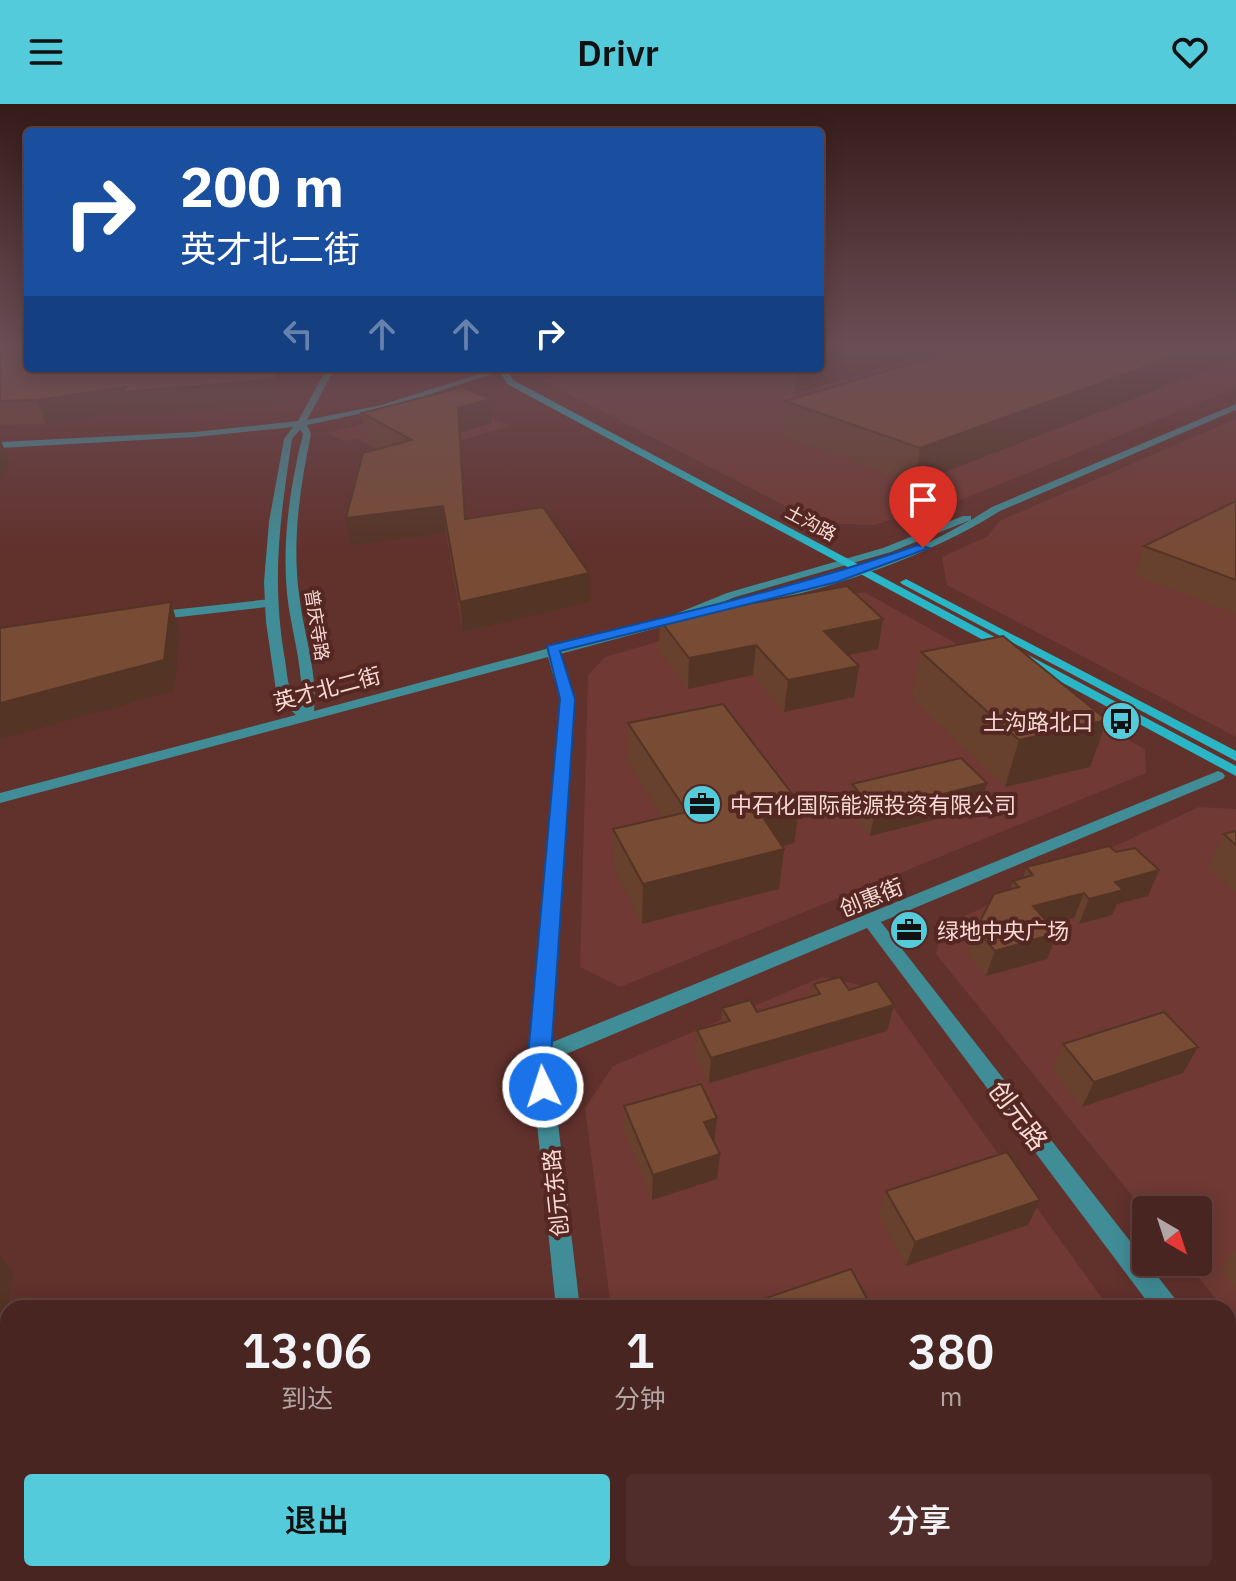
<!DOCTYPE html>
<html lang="zh">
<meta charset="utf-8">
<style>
:root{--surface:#492521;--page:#502d2a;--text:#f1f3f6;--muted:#b1a5a5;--line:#61423f;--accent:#53cbda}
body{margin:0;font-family:"IBM Plex Sans","Noto Sans SC",sans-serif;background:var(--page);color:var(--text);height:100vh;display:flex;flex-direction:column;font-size:30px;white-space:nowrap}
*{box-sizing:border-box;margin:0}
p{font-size:26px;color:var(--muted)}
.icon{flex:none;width:44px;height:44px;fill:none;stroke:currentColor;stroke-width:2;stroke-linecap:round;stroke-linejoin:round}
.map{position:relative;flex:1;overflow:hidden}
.panel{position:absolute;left:0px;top:1196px;width:1236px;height:282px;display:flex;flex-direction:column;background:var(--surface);border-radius:24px 24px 0 0;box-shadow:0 4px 20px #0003,0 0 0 2px var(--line)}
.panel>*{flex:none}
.guide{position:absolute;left:24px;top:24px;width:800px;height:244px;border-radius:8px;box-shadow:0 4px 20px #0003,0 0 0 2px var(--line);background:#1a4fa0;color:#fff;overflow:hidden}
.needle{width:52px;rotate:141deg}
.buttons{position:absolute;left:1132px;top:1092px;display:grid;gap:16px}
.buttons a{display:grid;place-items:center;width:80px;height:80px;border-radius:8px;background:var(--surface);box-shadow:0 4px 20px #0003,0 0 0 2px var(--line);font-size:40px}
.pin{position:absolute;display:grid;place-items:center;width:68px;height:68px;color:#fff;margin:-82px -34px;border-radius:50% 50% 50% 0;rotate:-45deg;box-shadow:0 0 8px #0007}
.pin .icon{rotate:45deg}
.me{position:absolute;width:88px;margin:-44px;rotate:356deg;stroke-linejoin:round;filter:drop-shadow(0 0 6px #0008)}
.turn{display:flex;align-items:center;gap:28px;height:168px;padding:0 24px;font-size:36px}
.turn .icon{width:104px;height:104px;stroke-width:2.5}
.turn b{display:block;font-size:56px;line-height:68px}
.lanes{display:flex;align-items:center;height:76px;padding:0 24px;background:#0003;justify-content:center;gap:40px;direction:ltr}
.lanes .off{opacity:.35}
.eta{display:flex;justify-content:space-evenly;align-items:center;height:136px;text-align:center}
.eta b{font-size:48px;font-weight:600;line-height:56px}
.action{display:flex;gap:16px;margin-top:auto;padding:16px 24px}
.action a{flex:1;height:92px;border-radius:8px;background:var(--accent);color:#111;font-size:32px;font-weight:600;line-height:92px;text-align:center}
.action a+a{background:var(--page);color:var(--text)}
header{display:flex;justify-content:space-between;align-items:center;height:104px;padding:0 24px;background:var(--accent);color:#111;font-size:36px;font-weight:600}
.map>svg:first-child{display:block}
.built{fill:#703933}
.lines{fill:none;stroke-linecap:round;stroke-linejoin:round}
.minor{fill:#418d97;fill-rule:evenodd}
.tertiary{fill:#418d97;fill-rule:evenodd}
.secondary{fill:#29b6c7;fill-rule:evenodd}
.wall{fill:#67402e}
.shaded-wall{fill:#543425}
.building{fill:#784b35;stroke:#543425;stroke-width:2}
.route{fill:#1a73e8;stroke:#114b97;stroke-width:2}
.labels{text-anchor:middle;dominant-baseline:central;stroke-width:8;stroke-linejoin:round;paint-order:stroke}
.far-street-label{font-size:18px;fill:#f8d9d5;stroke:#552722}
.street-label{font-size:22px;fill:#f8d9d5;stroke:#552722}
.poi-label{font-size:22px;fill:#f8d9d5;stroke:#552722;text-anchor:start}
.near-street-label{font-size:26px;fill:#f8d9d5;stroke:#552722}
</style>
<header><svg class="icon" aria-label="menu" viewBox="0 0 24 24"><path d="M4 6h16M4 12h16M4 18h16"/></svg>Drivr<svg class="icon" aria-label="heart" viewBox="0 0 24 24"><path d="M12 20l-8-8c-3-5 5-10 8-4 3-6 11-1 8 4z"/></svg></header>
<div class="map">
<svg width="1236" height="1477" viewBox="0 0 1236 1477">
<rect width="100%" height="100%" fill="#61312c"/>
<!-- built -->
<path class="built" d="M820,244H1236V284L966,394L874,421L818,419L536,273L535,264H820Z
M455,296L511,322L396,355L357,335L343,337L327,329Z
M1236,315V633L947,481L942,453L988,432L999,417Z
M851,489H866L1145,645L1146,669L620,883L580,863L588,571L605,553L712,522Z
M1199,703L1236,705V1220L1228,1204H1223L1186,1158H1198V1106H1146V1109L936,850L943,822Z
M822,873L880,885L1109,1204H611L585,1004L613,962Z
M646,1470H1228L1236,1477H647Z"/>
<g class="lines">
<!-- minor -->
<path class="minor" d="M271,495L275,496V502L153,516L147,512L153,508Z
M1218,667L1223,669L1225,672L1223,675L881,818L1176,1196L1179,1204H1152L867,824L547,958L540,960L533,958L530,952L533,946Z
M1228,1271L1236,1275V1307L1228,1304Z"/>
<!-- tertiary -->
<path class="tertiary" d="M327,264H335L307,316L381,301L498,264L505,266L387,304L307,321L311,330C300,383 292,436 299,490C303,529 318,567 314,607L546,545L548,542L557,543L663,515L727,489L883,444L963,412H971V416L992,403L1236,300V306L1000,407C910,463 811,489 709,512L705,511V506L683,517L560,550L574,595L550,952L580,1204H556L530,952L560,595L548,553L0,699V689L296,611L277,593L266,518L264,478L269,418L284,335L293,323L195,333L0,344V338L195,328L298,317ZM300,326L303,330C290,382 282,436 287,490C291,527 304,563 301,601C287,589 288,574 285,556C271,475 280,416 292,335ZM970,416C890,465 796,484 706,505L735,493L891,448Z
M584,1470H612V1477H584Z"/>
<!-- secondary -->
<path class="secondary" d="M498,264H506L513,276L1236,662V672L507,280Z
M906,475L1236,647V657L902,480L900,478Z"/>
</g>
<!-- wall -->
<path class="wall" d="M0,244L28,264L278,278L281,299L129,311L128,307L46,320L0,321Z
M960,244H1236L914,380L782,331L785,297L961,245Z
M742,264H820L794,290L741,277Z
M490,295L492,319L460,328L466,415L590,498L463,528L446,429L351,442L384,344L366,334L362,309Z
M1236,397V510L1134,471L1144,442Z
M660,516L878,545L849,551L859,562L854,593L784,608L753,571L688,585L659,547Z
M921,548L1107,616L1090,663L1005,683L912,594Z
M628,619L800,700L794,739L782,742L784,745L779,785L642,820L614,764L613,725L663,714L628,658Z
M852,680L980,704L870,732L847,705Z
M1236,727V789L1207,764L1224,730Z
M1116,748L1159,766L1148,792L1117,800L1112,811L1079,820L1074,814L1050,821L1057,829L1047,855L986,872L968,851L976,825L1010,785L1013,777L1023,774L1026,763Z
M814,880L849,886L894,901L887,927L709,979L695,952L697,926L721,919L722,904L757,908L811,892Z
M1063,940L1198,943L1183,969L1082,1003L1052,966Z
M624,1002L714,1039L717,1075L652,1096L624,1027Z
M886,1087L1028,1121L906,1162L878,1111Z
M1236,1145V1185L1220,1165Z
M1074,1470H1228L1236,1477H1078Z"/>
<!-- shaded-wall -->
<path class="shaded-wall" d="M852,244H950L794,290L797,264H820V253Z
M1197,244H1236V255L914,380L920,344Z
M275,264L281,299L129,311L128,307L46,320L37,296Z
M490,295L492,319L460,328L468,443L458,304Z
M0,334L10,360L0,377Z
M443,402L446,429L351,442L346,414Z
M589,469L590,498L463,528L460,498Z
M171,498L180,528L174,587L0,635V599Z
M883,515L878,545L820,557L824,527Z
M756,541L753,571L688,585L689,554Z
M859,562L854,593L784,608L788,576Z
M1107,616L1090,663L1005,683L1019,636Z
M987,679L980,704L870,732L875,707Z
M800,700L794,739L756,749L760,709Z
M784,745L779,785L642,820L643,780Z
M1159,766L1148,792L1117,800L1112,811L1079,820L1089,795L1115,778Z
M1084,789L1074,814L1023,828L1033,802Z
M1057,829L1047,855L986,872L995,847Z
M894,901L887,927L709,979L711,954Z
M1198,943L1183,969L1082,1003L1094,978Z
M717,1014L714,1039L704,1018Z
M720,1050L717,1075L652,1096L653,1071Z
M1040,1096L1028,1121L906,1162L915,1138Z
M0,1150L13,1168L0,1263Z"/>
<!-- building -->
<path class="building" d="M0,244H28V264H275L277,275L122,288L127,283L37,296L0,297Z
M820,244H852L820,253Z
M964,244H1197L920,344L785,297Z
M463,283L490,295L458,304L465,415L543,403L589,469L460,498L443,402L346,414L363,349L412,336L362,309Z
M1236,397V476L1144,442Z
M847,482L883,515L824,527L859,562L788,576L756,541L689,554L660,516Z
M171,498L164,556L0,599V524Z
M1003,532L1107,616L1019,636L921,548Z
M723,600L800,700L760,709L784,745L643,780L613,725L687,708L628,619Z
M961,654L987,679L875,707L852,680Z
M1236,727V741L1224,730Z
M1109,742L1116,748L1135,744L1159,766L1115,778L1123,786L1089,795L1084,789L1033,802L1057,829L995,847L976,825L994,790L1019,783L1013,777L1033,771L1026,763Z
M840,873L849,886L877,877L894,901L711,954L697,926L730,917L722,904L750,896L757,908L820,890L814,880Z
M1164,908L1198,943L1094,978L1063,940Z
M701,980L717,1014L704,1018L720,1050L653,1071L624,1002Z
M1007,1048L1040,1096L915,1138L886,1087Z
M851,1165L872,1204H737Z
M1228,1300L1236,1311V1477H1116L1112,1470H1228Z"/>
<!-- sky -->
<linearGradient id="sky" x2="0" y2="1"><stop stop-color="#351b18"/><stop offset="0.54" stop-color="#6a4e56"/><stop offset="1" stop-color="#6a4e56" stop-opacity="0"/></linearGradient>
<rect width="1236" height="450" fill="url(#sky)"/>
<!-- route -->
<path class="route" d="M918,441L929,444L837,478L560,547L575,595L551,952L555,983L551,990L543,993L535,990L528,952L560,595L547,542C672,511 796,484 918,441Z"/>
<!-- icons -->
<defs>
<g id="bus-disc" transform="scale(2)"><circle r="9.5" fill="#53cbda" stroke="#552722"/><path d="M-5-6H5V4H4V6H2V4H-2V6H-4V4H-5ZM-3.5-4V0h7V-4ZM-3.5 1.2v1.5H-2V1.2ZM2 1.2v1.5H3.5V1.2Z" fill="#111"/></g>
<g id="office-disc" transform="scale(2)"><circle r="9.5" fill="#53cbda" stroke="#552722"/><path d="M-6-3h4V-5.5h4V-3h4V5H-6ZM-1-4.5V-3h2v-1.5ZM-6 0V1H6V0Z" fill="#111"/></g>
</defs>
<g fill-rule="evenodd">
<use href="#bus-disc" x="1121" y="617"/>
<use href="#office-disc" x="702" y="700"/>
<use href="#office-disc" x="909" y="826"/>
</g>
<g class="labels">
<!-- far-street labels -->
<g class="far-street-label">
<text transform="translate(811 419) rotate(28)">土沟路</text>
<text transform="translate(317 521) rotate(81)">普庆寺路</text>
</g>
<!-- street labels -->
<g class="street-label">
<text transform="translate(327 584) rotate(-15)">英才北二街</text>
<text transform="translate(871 793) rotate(-22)">创惠街</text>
<text transform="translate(555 1089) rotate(-96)">创元东路</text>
</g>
<!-- poi labels -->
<g class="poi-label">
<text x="1093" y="617" text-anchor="end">土沟路北口</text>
<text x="730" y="700">中石化国际能源投资有限公司</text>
<text x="937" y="826">绿地中央广场</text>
</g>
<!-- near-street labels -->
<g class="near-street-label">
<text transform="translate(1019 1011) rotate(53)">创元路</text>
</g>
</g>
</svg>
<div class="buttons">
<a><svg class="needle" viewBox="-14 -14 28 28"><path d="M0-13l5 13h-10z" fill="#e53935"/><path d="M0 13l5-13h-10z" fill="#b1a5a5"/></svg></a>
</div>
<div class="pin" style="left:923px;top:444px;background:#d93025"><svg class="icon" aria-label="arrive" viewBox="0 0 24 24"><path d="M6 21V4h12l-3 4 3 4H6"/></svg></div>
<svg class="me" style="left:543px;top:983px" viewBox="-20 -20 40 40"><circle r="17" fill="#1a73e8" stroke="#fff" stroke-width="3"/><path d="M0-11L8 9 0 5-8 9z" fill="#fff"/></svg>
<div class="guide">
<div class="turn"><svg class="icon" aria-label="right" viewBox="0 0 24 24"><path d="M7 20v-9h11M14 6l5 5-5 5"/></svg><div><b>200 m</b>英才北二街</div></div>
<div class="lanes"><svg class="icon off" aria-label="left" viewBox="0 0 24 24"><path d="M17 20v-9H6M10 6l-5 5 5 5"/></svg><svg class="icon off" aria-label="ahead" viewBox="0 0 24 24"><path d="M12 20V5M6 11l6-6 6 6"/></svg><svg class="icon off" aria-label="ahead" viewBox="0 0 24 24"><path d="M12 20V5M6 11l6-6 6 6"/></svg><svg class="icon" aria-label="right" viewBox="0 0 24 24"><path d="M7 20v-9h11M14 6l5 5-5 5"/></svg></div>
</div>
<section class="panel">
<div class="eta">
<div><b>13:06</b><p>到达</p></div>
<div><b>1</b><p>分钟</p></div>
<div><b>380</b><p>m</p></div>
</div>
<div class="action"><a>退出</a><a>分享</a></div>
</section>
</div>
